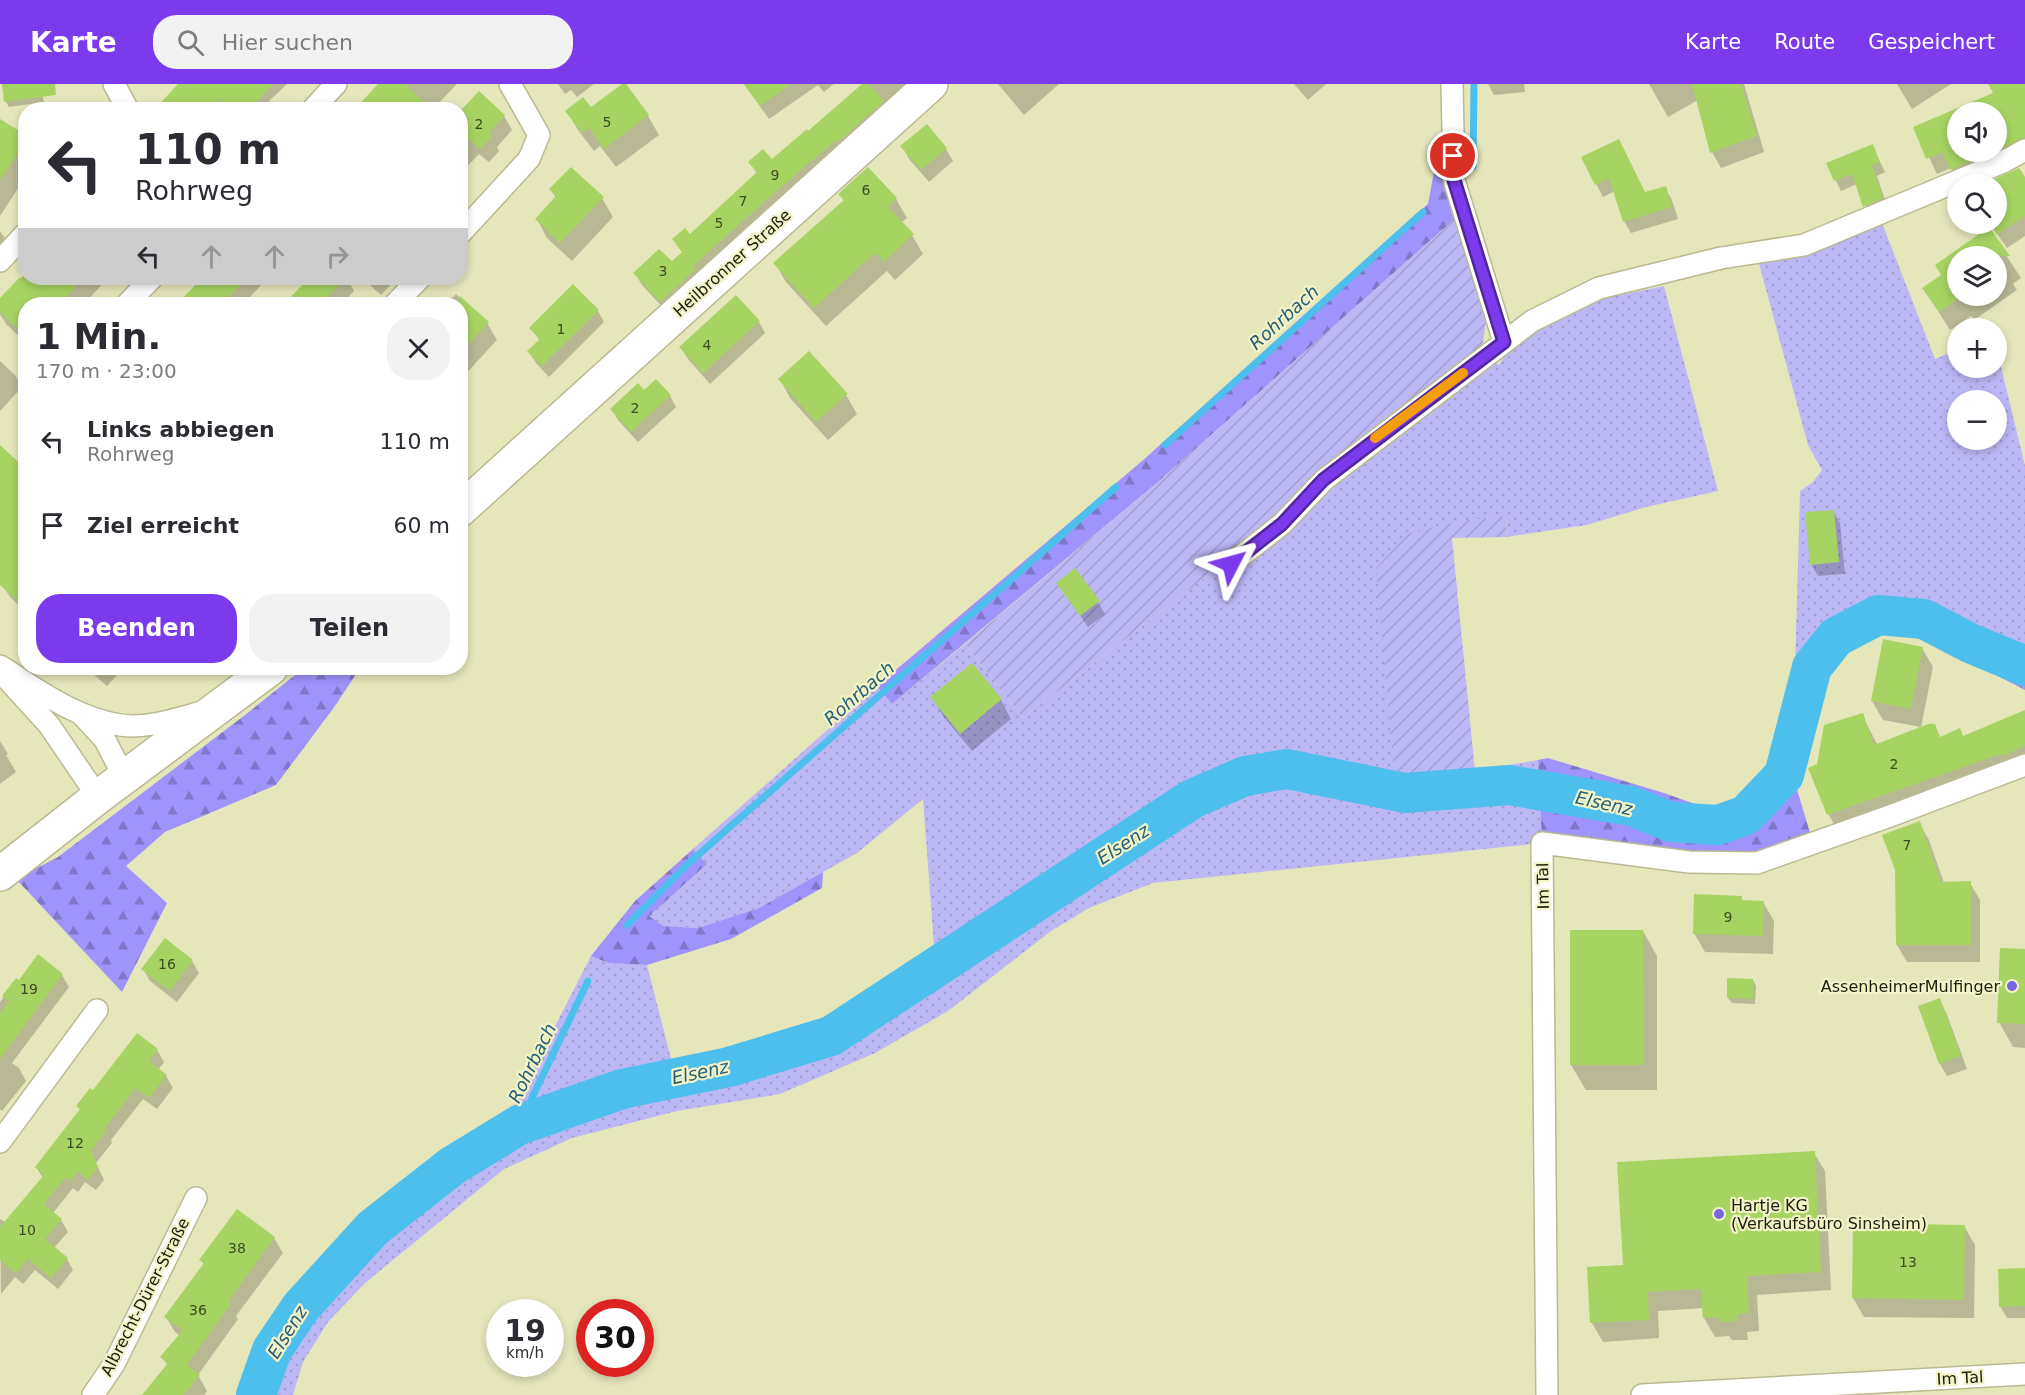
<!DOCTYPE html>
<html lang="de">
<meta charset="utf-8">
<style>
:root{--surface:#fff;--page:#f2f2f3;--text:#2b2b33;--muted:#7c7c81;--accent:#7c3aed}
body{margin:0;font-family:"DejaVu Sans",sans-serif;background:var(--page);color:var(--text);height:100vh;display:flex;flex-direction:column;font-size:22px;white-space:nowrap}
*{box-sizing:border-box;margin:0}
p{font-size:20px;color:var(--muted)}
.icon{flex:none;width:33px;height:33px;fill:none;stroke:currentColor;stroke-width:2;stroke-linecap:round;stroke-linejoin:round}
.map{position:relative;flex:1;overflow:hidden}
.sheet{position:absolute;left:18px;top:213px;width:450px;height:378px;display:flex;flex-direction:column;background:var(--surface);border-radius:24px;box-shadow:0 3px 9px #0003}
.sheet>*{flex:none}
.banner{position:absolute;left:18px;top:18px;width:450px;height:183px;border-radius:24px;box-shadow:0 3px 9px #0003;background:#fff;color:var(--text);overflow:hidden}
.fabs{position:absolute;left:1947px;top:18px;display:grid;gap:12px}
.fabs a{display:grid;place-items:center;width:60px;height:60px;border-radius:50%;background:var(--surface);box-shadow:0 3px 9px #0003;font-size:30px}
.speed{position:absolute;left:486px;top:1215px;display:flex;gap:12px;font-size:30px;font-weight:700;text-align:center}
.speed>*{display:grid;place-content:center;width:78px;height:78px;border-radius:50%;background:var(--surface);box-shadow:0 3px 9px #0003;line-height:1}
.speed small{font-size:15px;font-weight:400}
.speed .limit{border:9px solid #d22;background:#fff;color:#111}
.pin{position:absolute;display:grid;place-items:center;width:51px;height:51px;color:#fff;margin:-26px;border:3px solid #fff;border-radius:50%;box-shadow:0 2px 6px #0007}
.me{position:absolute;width:66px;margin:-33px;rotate:51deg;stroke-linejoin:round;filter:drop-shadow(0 0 4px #0008)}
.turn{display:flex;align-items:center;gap:21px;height:126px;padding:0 18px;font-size:27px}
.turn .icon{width:78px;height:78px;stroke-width:2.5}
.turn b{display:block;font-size:42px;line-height:51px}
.lanes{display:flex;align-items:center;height:57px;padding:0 18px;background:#0003;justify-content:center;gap:30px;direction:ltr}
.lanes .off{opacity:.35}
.round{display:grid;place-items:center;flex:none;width:63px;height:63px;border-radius:24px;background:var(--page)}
.summary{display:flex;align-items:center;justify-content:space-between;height:102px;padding:0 18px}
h1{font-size:36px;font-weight:700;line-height:45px}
.cta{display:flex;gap:12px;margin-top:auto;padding:12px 18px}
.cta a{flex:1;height:69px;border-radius:24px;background:var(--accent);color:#fff;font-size:24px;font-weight:700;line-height:69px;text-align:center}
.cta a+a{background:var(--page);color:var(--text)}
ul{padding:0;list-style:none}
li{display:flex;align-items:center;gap:18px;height:84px;padding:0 18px}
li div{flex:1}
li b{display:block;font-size:22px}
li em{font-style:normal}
header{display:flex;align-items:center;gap:36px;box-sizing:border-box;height:84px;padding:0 30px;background:var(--accent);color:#fff}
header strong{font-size:28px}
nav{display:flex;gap:33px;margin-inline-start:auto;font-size:21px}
.search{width:420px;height:54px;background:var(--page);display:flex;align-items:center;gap:15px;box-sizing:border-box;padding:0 21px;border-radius:24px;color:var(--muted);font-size:22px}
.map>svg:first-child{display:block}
.grass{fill:url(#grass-dots);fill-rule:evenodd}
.forest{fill:url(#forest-firs)}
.garden{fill:url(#garden-furrows)}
.shadow{fill:#0003;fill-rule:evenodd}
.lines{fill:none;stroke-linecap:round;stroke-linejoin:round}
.stream{stroke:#4dbfec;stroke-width:7}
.river{stroke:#4dbfec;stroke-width:40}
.building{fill:#a7d363}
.street-casing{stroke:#bab990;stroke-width:24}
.primary-casing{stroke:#bab990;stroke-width:36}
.street{stroke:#fff;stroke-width:21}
.primary{stroke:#fff;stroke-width:33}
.route-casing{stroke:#51269a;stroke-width:15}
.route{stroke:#7c3aed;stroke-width:10}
.slow{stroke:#f59e0b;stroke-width:10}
.poi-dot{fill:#7a65e0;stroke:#f3f3c8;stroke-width:2}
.labels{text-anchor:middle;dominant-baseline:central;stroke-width:4.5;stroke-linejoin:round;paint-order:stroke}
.number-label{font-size:14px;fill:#404a22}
.street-label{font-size:16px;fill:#1e1d0d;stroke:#f3f3c8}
.poi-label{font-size:16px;fill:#1e1d0d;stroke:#f3f3c8;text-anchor:end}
.water-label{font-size:18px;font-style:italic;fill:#235f77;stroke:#f3f3c8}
</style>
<header>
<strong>Karte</strong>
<div class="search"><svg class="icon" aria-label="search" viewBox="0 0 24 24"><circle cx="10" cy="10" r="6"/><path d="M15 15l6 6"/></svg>Hier suchen</div>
<nav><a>Karte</a><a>Route</a><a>Gespeichert</a></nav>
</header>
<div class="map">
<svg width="2025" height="1311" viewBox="0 0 2025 1311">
<defs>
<pattern id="grass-dots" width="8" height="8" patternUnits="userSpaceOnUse" patternTransform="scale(1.5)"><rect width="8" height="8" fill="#bcb8f6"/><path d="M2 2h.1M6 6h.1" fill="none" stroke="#a19ed2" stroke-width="1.8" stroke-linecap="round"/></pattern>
<pattern id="forest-firs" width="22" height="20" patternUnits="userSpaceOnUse" patternTransform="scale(1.5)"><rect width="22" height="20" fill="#9f93fc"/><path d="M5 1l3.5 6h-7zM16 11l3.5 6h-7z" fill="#8177ca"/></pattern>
<pattern id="garden-furrows" width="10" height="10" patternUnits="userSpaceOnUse" patternTransform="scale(1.5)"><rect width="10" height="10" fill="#bcb8f6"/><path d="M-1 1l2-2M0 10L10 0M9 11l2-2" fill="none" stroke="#a19ed2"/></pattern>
</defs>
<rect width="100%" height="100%" fill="#e6e6bb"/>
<!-- grass -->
<path class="grass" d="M1882,139L1935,275L1957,266L1958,284H1996L1997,266L2025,382V567L1989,555L1935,524L1902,517L1875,521L1821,547L1795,588L1800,407L1813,398L1822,386L1808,361L1758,176ZM1958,316H1996V356H1958Z
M1664,202L1718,407L1646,423L1587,441L1506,453L1507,432L1409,449L1395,700L1538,676L1542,759L1153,799L1089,824L1051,847L948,927L875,969L780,1010L677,1027L572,1054L504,1085L365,1199L328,1238L303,1278L293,1311H251L269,1261L307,1209L343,1171L449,1072L511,1028L591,872L608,879L647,881L674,986L837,935L935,875L923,715L857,769L759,824L698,844L663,842L648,832L707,780L693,765L877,602L892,620L965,560L1023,634L1234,471L1242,459L1291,418L1482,266L1499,281L1513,259L1601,215Z"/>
<!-- forest -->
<path class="forest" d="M1446,76L1458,132L1158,398L892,620L877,602L1142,377L1428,120L1436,77Z
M1902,517L1935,524L1989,555L2025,567V606L1915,549L1879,539L1861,549L1835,568L1798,678L1796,702L1813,759L1757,779L1542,759L1538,676L1548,674L1664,709L1732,733L1766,706L1795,588L1821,547L1846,532L1875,521Z
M304,584H360L335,622L276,701L165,748L126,782L167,819L122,908L16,795L58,773L245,631Z
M693,765L707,780L649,832L663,842L698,844L759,824L823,788L822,804L731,855L647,881L608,879L591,872L635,817Z"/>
<!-- garden -->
<path class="garden" d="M1458,132L1488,220L1482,266L1291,418L1242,459L1234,471L1023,634L965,560L1158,398Z
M1507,432L1506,453L1452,454L1475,687L1395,700L1376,484L1409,449L1460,437Z"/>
<!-- shadow -->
<path class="shadow" d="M14,0H40L44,18L9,23L6,18Z
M180,0H287L269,17L271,20L265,26H156Z
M381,0H457L432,26H359Z
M558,0H594L577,13L571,6L565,10Z
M744,0H834L824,8L818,1L769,35Z
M864,0H923L668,229L642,201L635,189L672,179L683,170L674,155L690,152L757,90L750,78L771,77L808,49Z
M998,0H1059L1024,31Z
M1294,0H1326L1308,16Z
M1488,0H1524L1525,8L1494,11Z
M1649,0H1744L1764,68L1721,84L1712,68L1698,16L1668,33Z
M1897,0H1951L1912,25Z
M1990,0H2017L2025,11V72L1960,100L1951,84L1937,90L1915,44L1995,10ZM1958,28H1996V68H1958Z
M624,1L648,32L659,51L616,83L600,62L594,67L578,46L567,27L591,26Z
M460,29L504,32L512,46L497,63L499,67L489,78L479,70L460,90Z
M0,37L26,53V92L0,132Z
M902,62L946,65L953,77L929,98L909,75Z
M1872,62L1885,88L1877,92L1888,125L1870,132L1857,100L1841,107L1828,80Z
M1583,74L1646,110L1665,104L1672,116L1678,135L1631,149L1624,137L1615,107L1603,113Z
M868,85L896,115L907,134L901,139L912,151L923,170L895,196L887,187L826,242L786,198L775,179L844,117L840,110Z
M2019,86L2025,95V152L2007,164L1990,140H1996V100H1987Z
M551,106L602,114L613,133L572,177L547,154L537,135L556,114Z
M1989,145L2021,194L2013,200L2017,206L1974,236L1971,232L1950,246L1924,205L1942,192L1937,182ZM1958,172H1996V212H1958Z
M0,147L14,168L0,186Z
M26,189V194H108L84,220H26V259L6,240L0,230V216Z
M204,194H268L243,220H179Z
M268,194H282L275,200Z
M296,194H347L354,207L342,220H286L304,201Z
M362,194H397L381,211Z
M456,210L487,239L497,256L460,296V220H446Z
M598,227L604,238L549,293L536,279L529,268L540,257L531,244Z
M759,238L765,249L710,300L688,275L681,264Z
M0,277L15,291L22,303L0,327Z
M780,295L846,311L857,330L828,356L790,314Z
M656,297L670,312L676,323L638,358L618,336L612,325L644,308Z
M0,371L26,387V528L10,513L3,502L0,484Z
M1833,427L1840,439L1845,490L1818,492L1811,480Z
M1058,499L1098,518L1105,530L1088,543Z
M1922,564L1933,583L1921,643L1883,636L1872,617Z
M972,581L1001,616L1011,635L972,667L943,632L932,613Z
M86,584H124L107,602Z
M2025,628V691L1842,754L1829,731L1810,685L1818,681L1862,631L1878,662L1934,642L1941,655L1964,653Z
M0,657L8,670L6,671L16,688L0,700Z
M1919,739L1929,756L1944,799H1970L1980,816V878H1907L1897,861V786Z
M1741,813L1744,818H1763L1774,837L1773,870L1705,868L1694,849Z
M1643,847L1657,872V1006H1586L1571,981Z
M2025,866V964L2013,963L1999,938Z
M192,877L199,889L177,918L150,897L143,885Z
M62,891L69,903L12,979L19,984L26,997L2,1027L0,1025V918L16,896L19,898Z
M1753,896L1756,902L1755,920L1732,919L1728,914Z
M1939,916L1946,928L1967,985L1947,992L1940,980L1919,923Z
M157,966L164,978L158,986L166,992L173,1004L157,1025L143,1015L111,1056L112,1059L96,1079L104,1096L96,1106L85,1098L78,1108L73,1104L53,1129L61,1136L68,1148L54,1164L67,1175L73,1186L58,1205L35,1186L23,1200L15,1193L1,1210L0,1135L5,1138L43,1094L36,1083L81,1027L78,1022L94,1008Z
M1814,1069L1825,1087L1831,1206L1757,1211L1759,1247L1747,1248L1748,1256H1732L1729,1252L1715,1253L1704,1234V1224L1658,1227L1659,1254L1603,1258L1592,1239L1625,1182Z
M1964,1142L1975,1161L1974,1234L1864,1233L1853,1214Z
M274,1154L283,1169L236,1232L238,1235L198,1291L207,1307L204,1311H144L168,1282L162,1273L180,1252L175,1248L166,1233L204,1181L201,1176Z
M2025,1186V1234H2007L2000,1222Z"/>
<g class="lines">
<!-- stream -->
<path class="stream" d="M1473,83L1474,0
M1165,361L1423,128
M627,841L689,779L1116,403
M519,1041L588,897"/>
<!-- river -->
<path class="river" d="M256,1311L272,1266L301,1223L373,1144L452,1082L519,1041L622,1005L729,983L831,952L1192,715L1245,692L1287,685L1405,709L1509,701L1631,722L1671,738L1718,741L1746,731L1784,691L1812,583L1836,553L1878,531L1924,535L1970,559L2025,582"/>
</g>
<!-- building -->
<path class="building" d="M2,0H55L56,11L4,18Z
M178,0H273L249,26H230L219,15L209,26H154Z
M378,0H405L432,26H354Z
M622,0H626L649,31L604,65L589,44L582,49L565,27L583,13L591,23Z
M744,0H791L760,22Z
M862,0H868L884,17L838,58L836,56L771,112L693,182L696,185L660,218L633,189L659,165L672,177L682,168L672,155L685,144L690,150L757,88L748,78L763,65L772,75L807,45L808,47Z
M1692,0H1741L1757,52L1710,69Z
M1988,0H2025V53L1996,67V28H1958V68H1995L1950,86L1943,68L1926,75L1913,43L1993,9Z
M479,7L505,31L489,49L492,52L480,65L460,48V27Z
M0,35L26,51V57L0,96Z
M927,40L947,64L921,86L900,62Z
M1619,55L1645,108L1666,102L1672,123L1623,138L1609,94L1595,101L1581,73Z
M1873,60L1880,78L1872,81L1883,114L1863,123L1852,90L1834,97L1826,79Z
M571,83L604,113L560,159L535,135L556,112L549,105Z
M868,83L897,114L888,123L914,150L884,178L875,169L814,224L773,179L844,116L838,110Z
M2019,84L2025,93V132L1996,151V100H1984Z
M1989,143L2010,172H1958V215L1939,228L1922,204L1941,191L1935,181Z
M19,194H66L76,203L59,220H26V253L0,228V214Z
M202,194H247L222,220H177Z
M309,194H346L321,220H284Z
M573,200L599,226L542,282L527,267L540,255L529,244Z
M736,211L760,237L703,289L679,263Z
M460,212L489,238L460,269Z
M809,267L848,310L816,338L778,295Z
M656,295L671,311L631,348L610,325L638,299L644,306Z
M0,361L26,385V524L0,501Z
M1834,426L1839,478L1810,481L1805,428Z
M1075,484L1100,517L1080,532L1056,499Z
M1883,555L1923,563L1911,625L1871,617Z
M972,579L1002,615L960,650L930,613Z
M2025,626V662L2002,672L2001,670L1827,731L1808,684L1817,680L1824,641L1863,629L1874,661L1928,640H1935L1940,653L1960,644L1963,652Z
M1920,737L1941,798L1971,797V861H1896L1895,786L1882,751Z
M1694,810L1742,812V816L1764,817L1763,852L1693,850Z
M1570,846H1643L1644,981H1570Z
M165,854L193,876L170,907L141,885Z
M2000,864L2025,865V940L1997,939Z
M38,870L63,890L0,975V929L9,917L2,912L16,894L19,896Z
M1727,894L1753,895V915L1727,914Z
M1940,914L1961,972L1939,980L1918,922Z
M137,949L158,965L149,977L167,991L149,1014L136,1004L104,1045L107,1046L91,1066L98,1083L88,1096L78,1088L70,1097L66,1093L44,1120L62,1135L45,1155L68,1174L51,1194L28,1175L16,1189L0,1176V1143L44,1091L35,1083L80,1025L76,1022L90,1004L93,1006Z
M1815,1067L1821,1188L1747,1192L1749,1229L1737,1230L1738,1237L1720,1238L1719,1233L1703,1234L1701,1205L1648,1208L1649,1236L1590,1239L1587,1183L1623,1181L1617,1078Z
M237,1125L275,1153L228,1218L231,1220L187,1281L200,1291L184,1311H142L168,1279L160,1273L183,1246L164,1233L204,1179L199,1176Z
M1853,1139L1965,1141L1964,1216L1852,1214Z
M2025,1184V1222L1999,1223L1998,1185Z"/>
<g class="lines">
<!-- street casing -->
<g class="street-casing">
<path id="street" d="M114,0L128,26
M1452,0L1454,96L1504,258
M312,26L336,0
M460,150L529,75L539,51L510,0
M0,177L26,149
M127,220L152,194
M395,220L420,194
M1231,480L1282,440L1324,396L1532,237L1599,204L1721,174L1804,161L2003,78L2025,66
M0,582C38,606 75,634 120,641C147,645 176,635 202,628
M8,596L49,641L98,713
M82,631L105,656L124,693
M0,1058L97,926
M93,1311L114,1280L196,1114
M1547,1311L1542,759L1689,778L1757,779L1890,732L2025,681
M1642,1311L2025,1290"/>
</g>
<!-- primary casing -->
<g class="primary-casing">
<path id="primary" d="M460,426L931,0
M0,790L98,713L271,584"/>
</g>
<!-- street -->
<use href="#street" class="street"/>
<!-- primary -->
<use href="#primary" class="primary"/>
</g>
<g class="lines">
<!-- route casing -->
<g class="route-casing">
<path id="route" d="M1231,480L1282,440L1323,396L1504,258L1454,96L1453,72"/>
</g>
<!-- route -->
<use href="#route" class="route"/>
<!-- slow -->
<path class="slow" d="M1375,354L1463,289"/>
</g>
<!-- markers -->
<g class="poi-dot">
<circle cx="2012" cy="902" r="6"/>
<circle cx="1719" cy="1130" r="6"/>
</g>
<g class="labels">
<!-- number labels -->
<g class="number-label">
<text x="607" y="38">5</text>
<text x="479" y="40">2</text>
<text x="775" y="91">9</text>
<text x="866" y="106">6</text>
<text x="743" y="117">7</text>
<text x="719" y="139">5</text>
<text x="663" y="187">3</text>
<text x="561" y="245">1</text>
<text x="707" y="261">4</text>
<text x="635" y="324">2</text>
<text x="1894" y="680">2</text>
<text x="1907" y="761">7</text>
<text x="1728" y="833">9</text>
<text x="167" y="880">16</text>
<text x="29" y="905">19</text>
<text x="75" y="1059">12</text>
<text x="27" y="1146">10</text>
<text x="237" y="1164">38</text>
<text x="1908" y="1178">13</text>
<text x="198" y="1226">36</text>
</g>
<!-- street labels -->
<g class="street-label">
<text transform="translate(732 179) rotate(-42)">Heilbronner Straße</text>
<text transform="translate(1543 802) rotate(-91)">Im Tal</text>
<text transform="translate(145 1213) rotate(-63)">Albrecht-Dürer-Straße</text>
<text transform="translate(1960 1294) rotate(-3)">Im Tal</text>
</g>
<!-- poi labels -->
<g class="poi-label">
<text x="2000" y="902">AssenheimerMulfinger</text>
<text x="1731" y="1121" text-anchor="start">Hartje KG<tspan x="1731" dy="18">(Verkaufsbüro Sinsheim)</tspan></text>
</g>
<!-- water labels -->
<g class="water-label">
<text transform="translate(1284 233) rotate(-42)">Rohrbach</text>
<text transform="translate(859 609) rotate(-41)">Rohrbach</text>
<text transform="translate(1604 719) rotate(12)">Elsenz</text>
<text transform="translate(1123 760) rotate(-33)">Elsenz</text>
<text transform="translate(532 979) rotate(-64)">Rohrbach</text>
<text transform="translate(700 988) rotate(-12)">Elsenz</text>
<text transform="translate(287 1248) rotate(-58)">Elsenz</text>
</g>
</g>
</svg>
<div class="fabs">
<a><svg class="icon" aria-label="sound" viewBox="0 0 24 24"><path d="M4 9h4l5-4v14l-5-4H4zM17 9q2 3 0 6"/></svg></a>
<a><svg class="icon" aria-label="search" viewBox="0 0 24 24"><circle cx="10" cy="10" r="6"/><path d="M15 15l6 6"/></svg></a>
<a><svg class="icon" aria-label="layers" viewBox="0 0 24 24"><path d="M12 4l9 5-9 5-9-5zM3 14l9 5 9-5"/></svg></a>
<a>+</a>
<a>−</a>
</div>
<div class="speed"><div>19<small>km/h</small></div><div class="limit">30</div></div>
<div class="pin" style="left:1453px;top:72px;background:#d93025"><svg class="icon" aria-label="arrive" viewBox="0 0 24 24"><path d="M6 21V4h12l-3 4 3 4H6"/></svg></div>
<svg class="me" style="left:1231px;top:480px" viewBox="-20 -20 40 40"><path d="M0-17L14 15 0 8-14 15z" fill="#7c3aed" stroke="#fff" stroke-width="4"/></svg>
<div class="banner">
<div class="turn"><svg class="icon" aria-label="left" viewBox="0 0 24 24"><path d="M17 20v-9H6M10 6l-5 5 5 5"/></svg><div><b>110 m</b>Rohrweg</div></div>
<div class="lanes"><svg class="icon" aria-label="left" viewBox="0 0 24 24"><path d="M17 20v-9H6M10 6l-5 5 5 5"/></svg><svg class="icon off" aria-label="ahead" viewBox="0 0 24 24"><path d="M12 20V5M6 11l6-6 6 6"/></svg><svg class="icon off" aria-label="ahead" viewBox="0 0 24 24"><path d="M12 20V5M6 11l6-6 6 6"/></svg><svg class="icon off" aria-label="right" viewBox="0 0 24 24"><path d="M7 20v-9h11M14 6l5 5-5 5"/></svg></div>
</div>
<section class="sheet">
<div class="summary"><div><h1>1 Min.</h1><p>170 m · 23:00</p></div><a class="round"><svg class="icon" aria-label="close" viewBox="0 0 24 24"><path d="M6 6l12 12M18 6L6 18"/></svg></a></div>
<ul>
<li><svg class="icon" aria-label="left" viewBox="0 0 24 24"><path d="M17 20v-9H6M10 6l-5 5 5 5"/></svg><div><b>Links abbiegen</b><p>Rohrweg</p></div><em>110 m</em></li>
<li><svg class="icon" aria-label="arrive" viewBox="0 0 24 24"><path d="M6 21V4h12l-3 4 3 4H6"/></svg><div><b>Ziel erreicht</b></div><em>60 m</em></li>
</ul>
<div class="cta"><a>Beenden</a><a>Teilen</a></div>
</section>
</div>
